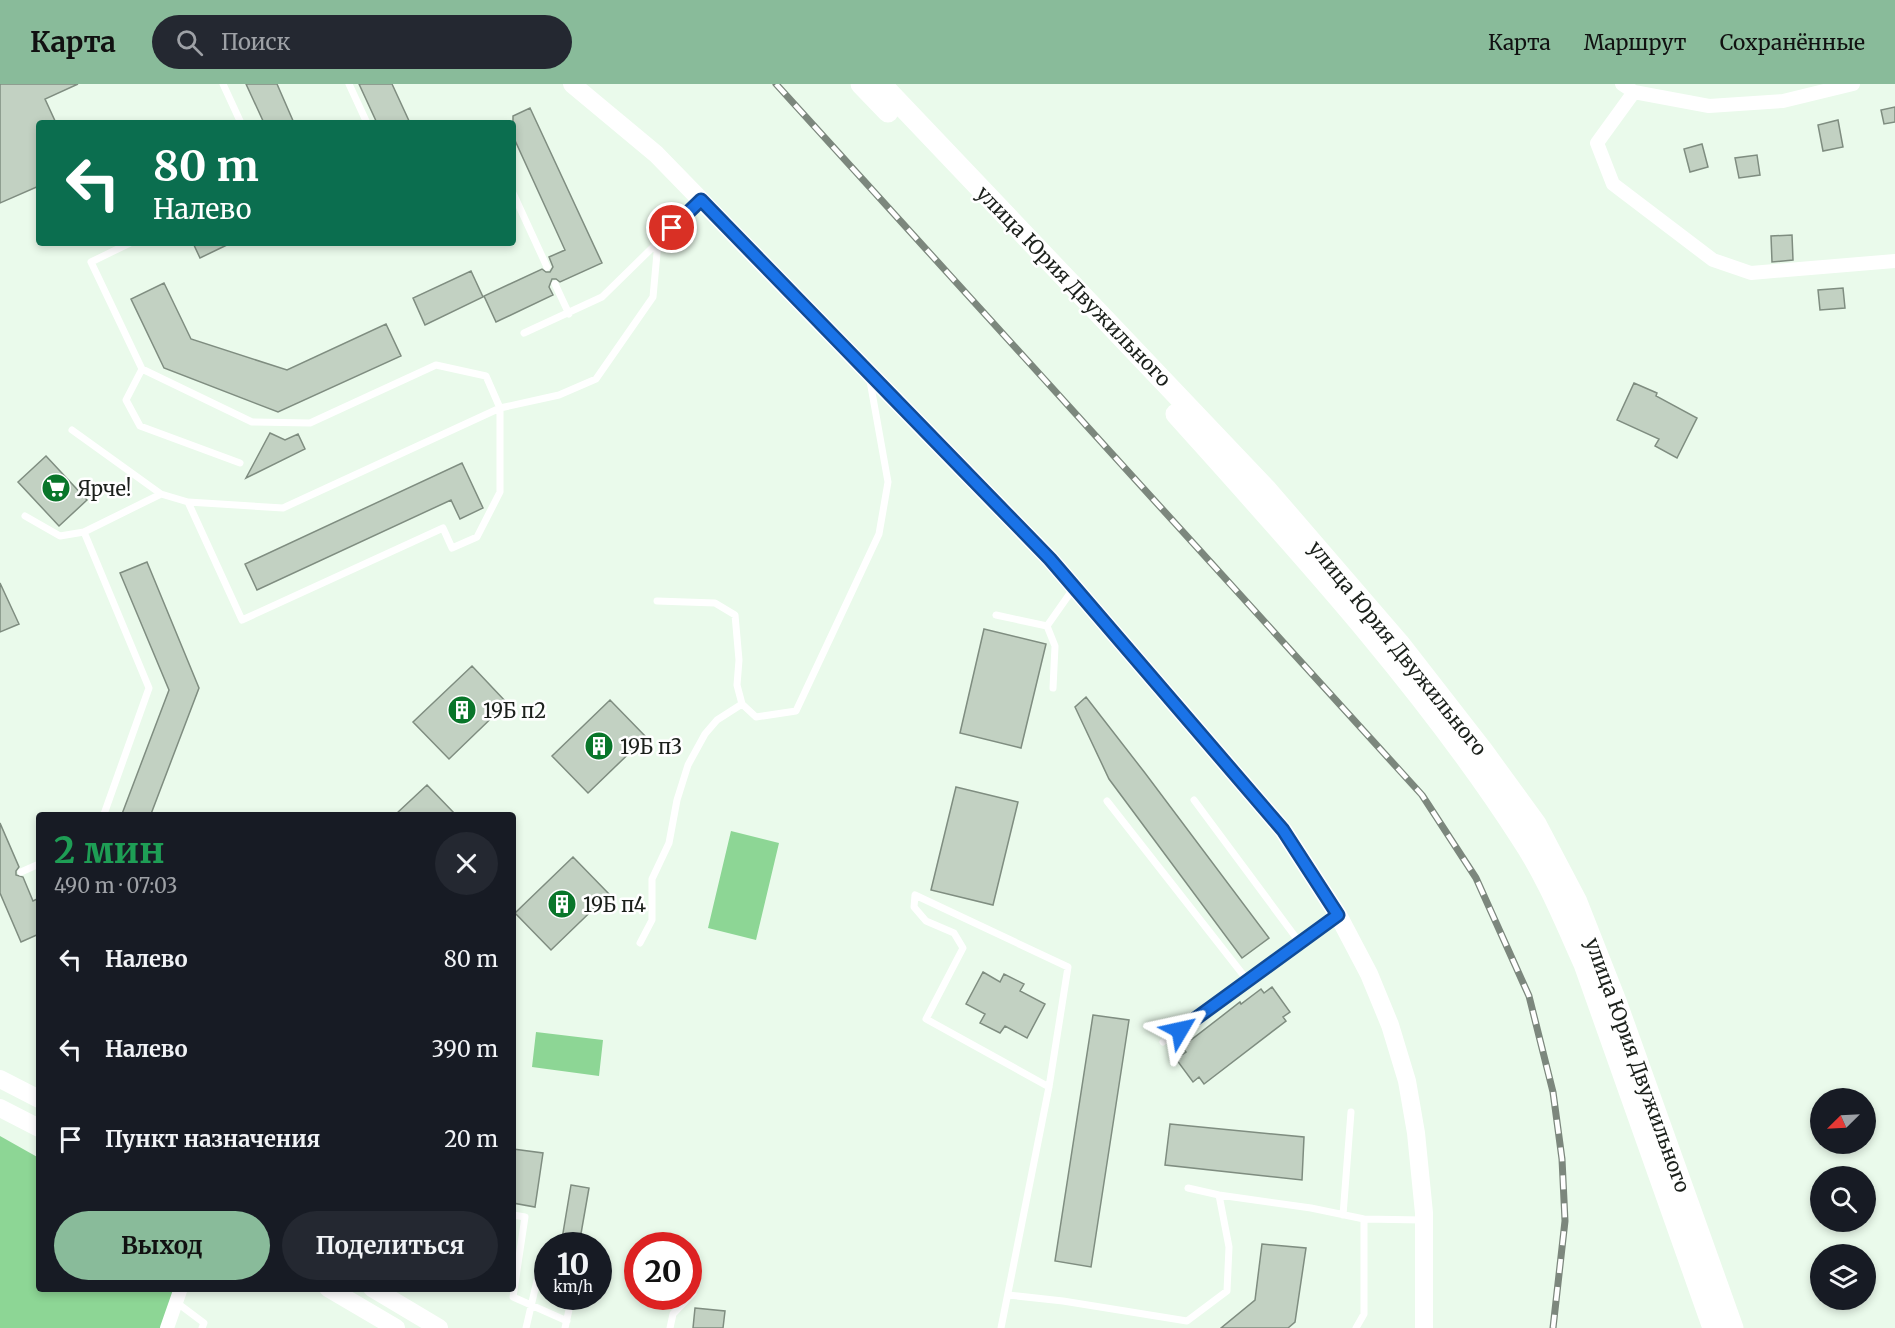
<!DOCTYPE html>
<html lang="ru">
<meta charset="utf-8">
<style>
:root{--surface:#171b24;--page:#242831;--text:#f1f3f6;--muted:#9ea1a6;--accent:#89bb9a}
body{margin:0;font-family:Merriweather,serif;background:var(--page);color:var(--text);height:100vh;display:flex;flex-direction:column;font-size:22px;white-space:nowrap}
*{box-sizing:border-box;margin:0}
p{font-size:20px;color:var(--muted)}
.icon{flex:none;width:33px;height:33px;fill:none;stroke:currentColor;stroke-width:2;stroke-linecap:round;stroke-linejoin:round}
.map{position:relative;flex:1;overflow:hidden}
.drawer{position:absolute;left:36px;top:728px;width:480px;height:480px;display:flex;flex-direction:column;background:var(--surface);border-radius:6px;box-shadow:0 3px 9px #0003}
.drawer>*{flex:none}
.hud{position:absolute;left:36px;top:36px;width:480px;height:126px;border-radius:6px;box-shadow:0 3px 9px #0003;background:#0b6e4f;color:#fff;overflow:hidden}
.needle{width:39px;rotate:246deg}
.fabs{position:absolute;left:1810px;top:1004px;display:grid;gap:12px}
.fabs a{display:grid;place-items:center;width:66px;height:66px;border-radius:50%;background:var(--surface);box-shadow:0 3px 9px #0003;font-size:30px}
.speed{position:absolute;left:534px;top:1148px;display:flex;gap:12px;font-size:30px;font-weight:700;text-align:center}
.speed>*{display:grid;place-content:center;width:78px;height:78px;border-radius:50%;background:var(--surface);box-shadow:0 3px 9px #0003;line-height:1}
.speed small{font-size:15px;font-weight:400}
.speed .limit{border:9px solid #d22;background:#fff;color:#111}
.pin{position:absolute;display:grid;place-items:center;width:51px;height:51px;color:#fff;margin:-26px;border:3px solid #fff;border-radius:50%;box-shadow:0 2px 6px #0007}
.me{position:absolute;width:66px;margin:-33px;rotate:54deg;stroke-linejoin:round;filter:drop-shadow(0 0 4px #0008)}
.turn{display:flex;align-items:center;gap:21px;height:126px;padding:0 18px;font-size:27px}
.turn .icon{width:78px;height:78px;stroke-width:2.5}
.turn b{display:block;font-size:42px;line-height:51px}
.round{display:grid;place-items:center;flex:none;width:63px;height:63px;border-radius:32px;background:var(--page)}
.summary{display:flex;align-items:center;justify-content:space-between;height:102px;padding:0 18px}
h1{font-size:36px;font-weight:700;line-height:45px;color:#1e9e55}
.primary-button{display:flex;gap:12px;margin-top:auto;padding:12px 18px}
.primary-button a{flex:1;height:69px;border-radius:36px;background:var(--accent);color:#111;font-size:24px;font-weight:700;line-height:69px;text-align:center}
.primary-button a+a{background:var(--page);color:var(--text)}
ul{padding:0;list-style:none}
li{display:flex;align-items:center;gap:18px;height:90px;padding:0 18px}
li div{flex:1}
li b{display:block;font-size:22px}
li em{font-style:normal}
header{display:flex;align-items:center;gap:36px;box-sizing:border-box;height:84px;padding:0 30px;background:var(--accent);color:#111}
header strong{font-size:28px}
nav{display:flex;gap:33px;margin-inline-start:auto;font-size:21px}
.search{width:420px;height:54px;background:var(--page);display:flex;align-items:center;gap:15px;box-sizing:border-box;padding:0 21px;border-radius:33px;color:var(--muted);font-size:22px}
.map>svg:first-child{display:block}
.green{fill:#8dd695}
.building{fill:#c2d1c2;stroke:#7f8d80;stroke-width:1.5}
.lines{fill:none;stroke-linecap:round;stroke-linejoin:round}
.lane{stroke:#fff;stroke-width:7}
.street{stroke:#fff;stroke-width:14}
.secondary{stroke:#fff;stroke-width:18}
.primary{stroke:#fff;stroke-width:21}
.rail-casing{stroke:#7c877d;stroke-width:7}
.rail{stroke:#fff;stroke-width:4.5;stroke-dasharray:14;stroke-linecap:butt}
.route-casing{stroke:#114b97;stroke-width:15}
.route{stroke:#1a73e8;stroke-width:10}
.labels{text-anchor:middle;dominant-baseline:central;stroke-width:5;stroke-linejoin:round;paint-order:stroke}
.street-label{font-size:20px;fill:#1b201b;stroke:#fff}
.poi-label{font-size:20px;fill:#1b201b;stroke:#fff;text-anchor:start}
</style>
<header>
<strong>Карта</strong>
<div class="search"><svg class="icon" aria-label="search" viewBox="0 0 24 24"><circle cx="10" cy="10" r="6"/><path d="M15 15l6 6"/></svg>Поиск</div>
<nav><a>Карта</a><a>Маршрут</a><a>Сохранённые</a></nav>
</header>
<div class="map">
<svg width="1895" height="1244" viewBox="0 0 1895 1244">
<rect width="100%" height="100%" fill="#eafaeb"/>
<!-- green -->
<path class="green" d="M731,747L779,759L756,856L708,844Z
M536,948L603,956L599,992L532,983Z
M0,1052L39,1074V1204L181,1205L167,1244H0Z"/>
<!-- building -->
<path class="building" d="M0,0H78L45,15L56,39H39V102L0,119Z
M246,0H277L294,39H264Z
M359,0H392L410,39H377Z
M1895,23V38L1884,40L1881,26Z
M530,24L602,179L560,198L556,195H552L549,203L553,211L496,238L484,212L542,185L546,188H550L553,183L549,173L565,166L513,52V32Z
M1838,36L1843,63L1823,67L1818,41Z
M1702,60L1708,83L1690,88L1684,65Z
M1757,71L1760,91L1739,94L1735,74Z
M1792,151L1793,176L1772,178L1771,152Z
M193,159H231L200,174Z
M471,187L483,213L425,241L413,214Z
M164,199L191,255L287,286L386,240L401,272L278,328L164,284L131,215Z
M1843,204L1845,224L1820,226L1818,206Z
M1634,299L1657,309L1656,312L1697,334L1677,374L1655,362L1659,355L1617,336Z
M270,349L285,356L298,350L305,365L246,394Z
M46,372L87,416L59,442L18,398Z
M462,379L483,424L460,435L451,416L257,506L245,480Z
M147,478L199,604L151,730H122L169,606L120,489Z
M0,499L19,540L0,548Z
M984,545L1046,560L1021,664L960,649Z
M472,582L507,619L449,675L413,638Z
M1086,613L1145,689L1269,854L1242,874L1109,695L1075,623Z
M610,616L646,653L588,709L552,672Z
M427,701L455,730H396Z
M956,703L1018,718L993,821L931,806Z
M0,739L19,783L16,787V791L23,793L33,817L39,814V850L21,858L0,809Z
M573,773L609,810L551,866L515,829Z
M983,888L1000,898L1004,890L1024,900L1020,907L1045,920L1027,954L1005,942L1000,949L980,939L985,930L966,920Z
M1272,903L1290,928L1283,933L1286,937L1204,1000L1199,993L1193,998L1176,975L1186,968L1182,963L1240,918L1241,920L1261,905L1264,909Z
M1093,931L1129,936L1091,1183L1055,1177Z
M1170,1040L1304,1053L1302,1096L1165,1081Z
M513,1065L543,1069L535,1123L513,1119Z
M571,1101L589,1104L579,1161H561Z
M1262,1160L1306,1164L1295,1238L1288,1244H1221L1255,1216Z
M695,1224L725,1227L723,1244H693Z"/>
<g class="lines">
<!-- lane -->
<path class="lane" d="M223,0L241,39
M349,0L367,39
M513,109L547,183
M130,159L91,178L142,285L252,338L310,339L436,281L486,292L500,324L559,311L596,295L653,213L658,158
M555,200L569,230
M524,249L602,213L700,117
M142,285L126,316L140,342L240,379
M72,346L161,410
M25,432L60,452L84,448
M657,517L715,519L735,531L739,576L737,601L742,620L756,633L796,627L879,450L888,398L870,297
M996,531L1047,542L1073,505
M1047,542L1055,562L1053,604
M1194,716L1300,859
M1107,717L1248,897
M104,730L149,604L84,448L161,410L188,418L242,536L443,444L452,464L477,453L500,408V324L283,424L188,418
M21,788L39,780
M640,859L652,836V795L669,759L677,716L688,681L705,650L717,636L742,620
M1163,958L1336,832
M1188,1104L1219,1111L1311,1124L1364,1135L1422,1136
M513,1131L525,1133L513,1213L567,1237
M1343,1131L1351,1028
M1008,1211L1063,1217L1187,1237L1227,1207L1229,1163L1219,1111
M176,1218L204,1239L202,1244
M526,1244L544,1166L548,1167
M565,1244L572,1212
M670,1244L673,1230L693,1209
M1001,1244L1049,1003L1068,883L915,811L914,823L926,837L954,849L963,864L926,935L1049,1003
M1356,1244L1364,1230V1135"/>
<!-- street -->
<path class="street" d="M1622,0L1634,8L1709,22L1783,17L1853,0
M1634,8L1597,59L1613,100L1713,176L1751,189L1895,177
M167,1244L181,1204"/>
<!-- secondary -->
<path class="secondary" d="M572,0L656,70L1050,475L1283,746L1338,831L1369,890L1390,941L1407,997L1416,1049L1424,1129V1244
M0,995L39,1015
M0,1024L39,1044
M328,1204L396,1244
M372,1204L439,1244"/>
<!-- primary -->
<path class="primary" d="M861,0L888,28
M881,0L1267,406L1399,559L1483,667L1536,740L1577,818L1616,917L1733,1244
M1176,330C1297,465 1423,602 1521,754C1547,793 1565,838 1584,880L1713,1244"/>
<!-- rail casing -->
<g class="rail-casing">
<path id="rail" d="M776,0L1422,711L1476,794L1529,912L1553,1008L1562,1075L1565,1137L1553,1244"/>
</g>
<!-- rail -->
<use href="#rail" class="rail"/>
</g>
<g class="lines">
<!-- route casing -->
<g class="route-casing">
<path id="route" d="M672,144L701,116L1050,475L1283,746L1338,831L1180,946"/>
</g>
<!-- route -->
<use href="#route" class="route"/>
</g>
<!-- icons -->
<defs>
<g id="supermarket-disc" transform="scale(1.5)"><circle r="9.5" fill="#09762a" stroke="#fff"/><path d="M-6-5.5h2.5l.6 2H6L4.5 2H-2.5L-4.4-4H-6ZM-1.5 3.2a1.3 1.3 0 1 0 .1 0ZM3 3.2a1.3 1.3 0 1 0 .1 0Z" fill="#fff"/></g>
<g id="building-disc" transform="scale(1.5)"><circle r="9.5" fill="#09762a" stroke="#fff"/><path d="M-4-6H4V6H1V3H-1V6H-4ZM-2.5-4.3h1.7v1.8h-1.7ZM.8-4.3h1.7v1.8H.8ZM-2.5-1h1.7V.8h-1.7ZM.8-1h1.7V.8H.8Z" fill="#fff"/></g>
</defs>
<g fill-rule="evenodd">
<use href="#supermarket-disc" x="56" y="404"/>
<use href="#building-disc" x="462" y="626"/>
<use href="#building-disc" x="599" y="662"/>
<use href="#building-disc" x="562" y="820"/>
</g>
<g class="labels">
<!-- street labels -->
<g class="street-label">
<text transform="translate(1074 202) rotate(46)">улица Юрия Двужильного</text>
<text transform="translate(1398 564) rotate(51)">улица Юрия Двужильного</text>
<text transform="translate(1638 981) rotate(70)">улица Юрия Двужильного</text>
</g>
<!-- poi labels -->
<g class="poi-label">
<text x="77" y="404">Ярче!</text>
<text x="483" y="626">19Б п2</text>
<text x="620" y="662">19Б п3</text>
<text x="583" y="820">19Б п4</text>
</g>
</g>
</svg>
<div class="fabs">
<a><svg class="needle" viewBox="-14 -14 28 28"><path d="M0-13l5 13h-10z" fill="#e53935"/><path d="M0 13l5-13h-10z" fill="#9ea1a6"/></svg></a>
<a><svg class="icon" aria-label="search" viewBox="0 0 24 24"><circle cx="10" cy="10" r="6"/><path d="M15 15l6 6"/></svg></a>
<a><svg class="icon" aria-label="layers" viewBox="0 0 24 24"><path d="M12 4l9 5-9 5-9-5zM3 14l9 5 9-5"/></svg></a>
</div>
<div class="speed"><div>10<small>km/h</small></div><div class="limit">20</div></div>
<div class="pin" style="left:672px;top:144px;background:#d93025"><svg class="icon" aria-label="arrive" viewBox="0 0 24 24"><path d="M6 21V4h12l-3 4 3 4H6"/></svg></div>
<svg class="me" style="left:1180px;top:946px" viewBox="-20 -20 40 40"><path d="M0-17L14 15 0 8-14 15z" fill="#1a73e8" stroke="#fff" stroke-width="4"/></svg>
<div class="hud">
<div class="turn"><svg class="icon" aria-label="left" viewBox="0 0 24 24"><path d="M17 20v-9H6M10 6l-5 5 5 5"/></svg><div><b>80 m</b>Налево</div></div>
</div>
<section class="drawer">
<div class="summary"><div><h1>2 мин</h1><p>490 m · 07:03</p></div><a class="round"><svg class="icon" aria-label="close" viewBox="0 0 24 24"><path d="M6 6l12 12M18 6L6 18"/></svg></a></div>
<ul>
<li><svg class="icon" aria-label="left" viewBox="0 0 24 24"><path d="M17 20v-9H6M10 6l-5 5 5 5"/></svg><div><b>Налево</b></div><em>80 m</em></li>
<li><svg class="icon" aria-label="left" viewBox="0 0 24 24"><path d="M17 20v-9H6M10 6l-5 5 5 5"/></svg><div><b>Налево</b></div><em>390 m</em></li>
<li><svg class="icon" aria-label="arrive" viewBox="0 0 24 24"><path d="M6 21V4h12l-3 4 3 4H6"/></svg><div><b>Пункт назначения</b></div><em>20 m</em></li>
</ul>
<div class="primary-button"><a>Выход</a><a>Поделиться</a></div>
</section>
</div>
